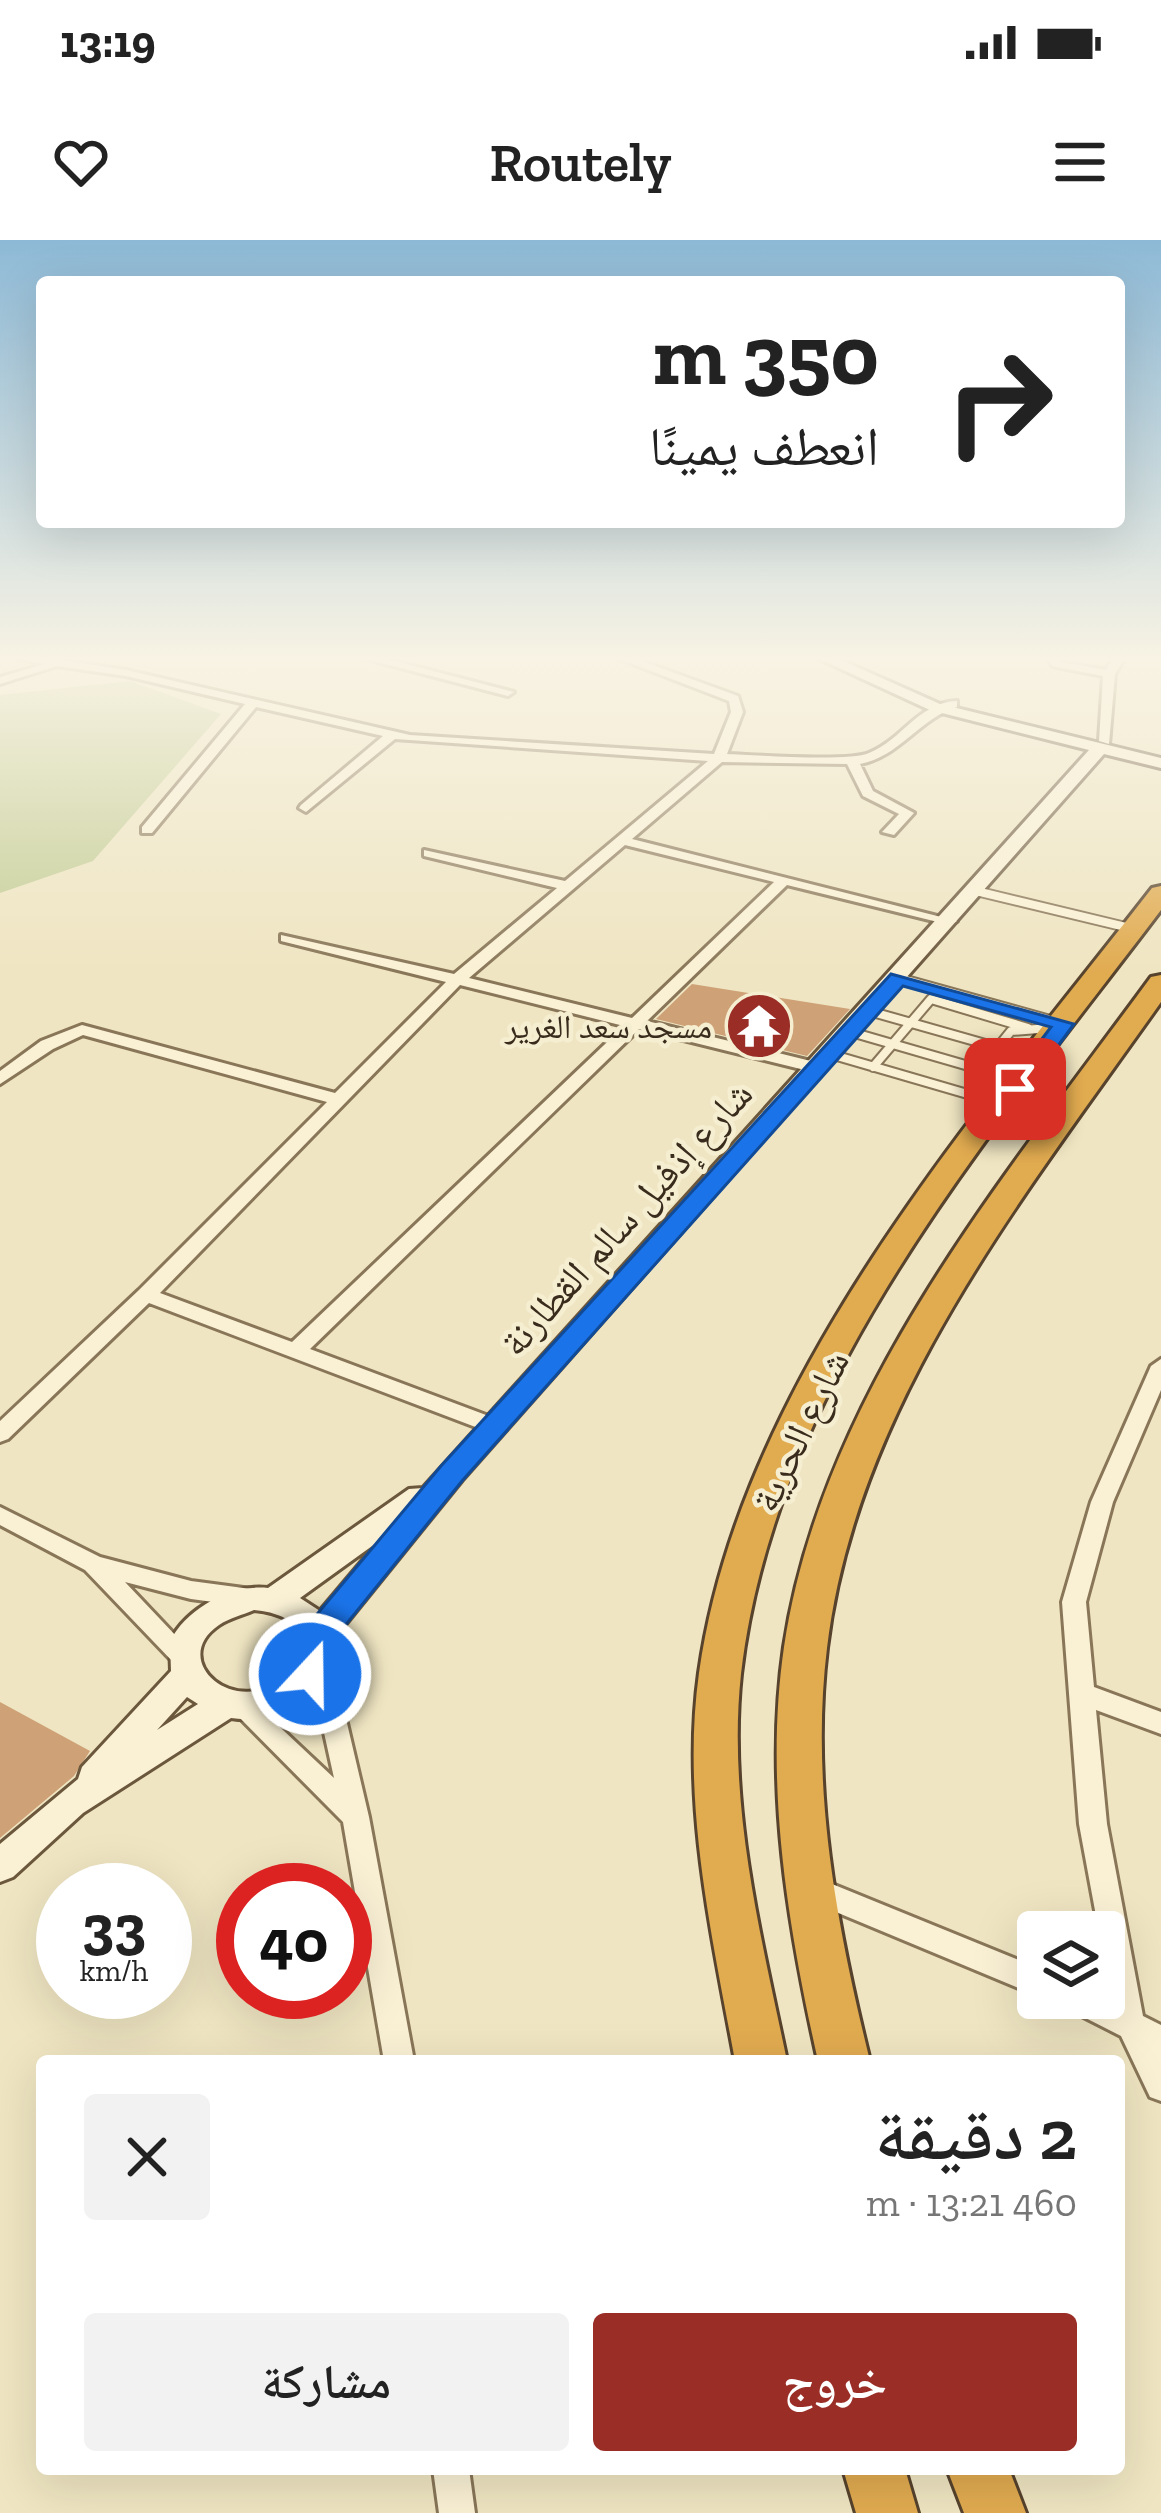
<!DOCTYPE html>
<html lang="ar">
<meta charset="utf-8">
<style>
:root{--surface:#fff;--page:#f2f2f2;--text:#222;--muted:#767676;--accent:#9a2e27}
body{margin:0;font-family:"Zilla Slab","Noto Naskh Arabic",serif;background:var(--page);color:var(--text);direction:rtl;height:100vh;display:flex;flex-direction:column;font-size:45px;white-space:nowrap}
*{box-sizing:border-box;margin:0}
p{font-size:39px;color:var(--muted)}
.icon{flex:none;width:66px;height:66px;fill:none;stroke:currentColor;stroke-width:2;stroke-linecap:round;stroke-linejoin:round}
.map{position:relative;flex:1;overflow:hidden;direction:ltr}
.sheet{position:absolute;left:36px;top:1815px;width:1089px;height:420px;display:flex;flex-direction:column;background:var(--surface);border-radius:12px;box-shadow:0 12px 48px #0002;direction:rtl}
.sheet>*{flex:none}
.top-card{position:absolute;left:36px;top:36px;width:1089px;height:252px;border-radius:12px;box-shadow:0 12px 48px #0002;direction:rtl;background:#fff;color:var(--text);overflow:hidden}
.controls{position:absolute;left:1017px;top:1671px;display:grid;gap:24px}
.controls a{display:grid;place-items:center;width:108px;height:108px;border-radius:12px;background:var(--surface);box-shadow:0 12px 48px #0002;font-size:60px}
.speed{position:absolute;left:36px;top:1623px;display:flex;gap:24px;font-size:60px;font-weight:700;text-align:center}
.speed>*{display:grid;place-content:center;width:156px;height:156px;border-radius:50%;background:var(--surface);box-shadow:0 12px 48px #0002;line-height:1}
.speed small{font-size:30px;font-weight:400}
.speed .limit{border:18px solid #d22;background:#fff;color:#111}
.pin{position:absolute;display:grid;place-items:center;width:102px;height:102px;color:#fff;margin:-51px;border-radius:24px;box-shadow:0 6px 18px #0006}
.me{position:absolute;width:132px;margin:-66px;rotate:21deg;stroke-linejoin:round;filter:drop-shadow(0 0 9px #0008)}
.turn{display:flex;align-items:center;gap:42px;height:252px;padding:0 48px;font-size:54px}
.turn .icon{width:156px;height:156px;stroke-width:2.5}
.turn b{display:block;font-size:84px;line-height:102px}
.round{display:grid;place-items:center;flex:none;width:126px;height:126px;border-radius:12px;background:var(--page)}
.head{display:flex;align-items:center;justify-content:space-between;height:204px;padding:0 48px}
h1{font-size:72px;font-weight:600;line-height:90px}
.primary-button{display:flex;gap:24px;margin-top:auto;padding:24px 48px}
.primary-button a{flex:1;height:138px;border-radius:12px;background:var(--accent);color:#fff;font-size:48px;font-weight:600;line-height:138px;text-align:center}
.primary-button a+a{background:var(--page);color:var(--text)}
.status{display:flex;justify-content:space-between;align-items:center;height:84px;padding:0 60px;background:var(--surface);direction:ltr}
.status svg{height:33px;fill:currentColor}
header{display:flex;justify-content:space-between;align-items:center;height:156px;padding:0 48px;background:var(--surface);font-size:54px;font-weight:600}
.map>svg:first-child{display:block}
.green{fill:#c3cd95}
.building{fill:#cea176}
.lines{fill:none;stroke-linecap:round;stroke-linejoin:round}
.lane-casing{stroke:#897658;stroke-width:12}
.street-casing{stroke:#897658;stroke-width:6}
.secondary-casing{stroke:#6b573c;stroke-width:6}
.highway-casing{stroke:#57432d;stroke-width:6}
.lane{stroke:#faf1d5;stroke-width:8}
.street{fill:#faf1d5;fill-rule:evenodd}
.secondary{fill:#faf1d5;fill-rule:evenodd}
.highway{fill:#e1ab50;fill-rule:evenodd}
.route{fill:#1a73e8;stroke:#114b97;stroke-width:3}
.labels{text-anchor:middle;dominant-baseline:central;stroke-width:9;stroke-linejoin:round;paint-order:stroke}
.far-poi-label{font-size:33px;fill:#392c1d;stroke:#f6eed1;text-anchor:end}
.street-label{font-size:39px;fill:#392c1d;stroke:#f6eed1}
</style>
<div class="status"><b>13:19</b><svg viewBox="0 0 49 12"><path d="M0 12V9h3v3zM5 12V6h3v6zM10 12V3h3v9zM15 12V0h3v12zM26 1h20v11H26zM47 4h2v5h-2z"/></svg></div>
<header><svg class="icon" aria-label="menu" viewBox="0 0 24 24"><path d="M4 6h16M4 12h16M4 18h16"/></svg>Routely<svg class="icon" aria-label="heart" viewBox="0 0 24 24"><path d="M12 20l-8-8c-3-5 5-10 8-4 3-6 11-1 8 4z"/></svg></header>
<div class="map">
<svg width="1161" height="2273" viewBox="0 0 1161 2273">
<rect width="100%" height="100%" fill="#efe5c2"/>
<!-- green -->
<path class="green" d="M130,441L221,474L93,621L0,653V455Z"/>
<!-- building -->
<path class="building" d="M692,744L850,769L807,816L656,779Z
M0,1462L90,1511L74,1536L0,1598Z"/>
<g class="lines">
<!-- lane casing -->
<g class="lane-casing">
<path id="lane" d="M976,651L1134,689
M899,738L1061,783
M869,771L996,807
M851,792L979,829
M830,814L971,855
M873,827L931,759L1028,788
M990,878L971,855L972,839L1011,791L1051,788"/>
</g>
<!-- street casing -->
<g class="street-casing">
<path id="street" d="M7,416H35L126,430L410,495L714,514L731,472L729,461L612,416H628L738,456L743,472L727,514C754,515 849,522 869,513C902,500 919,462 957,461V467C920,478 899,517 860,524L873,551L914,573L894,595L882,592L899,574L863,556L847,524L722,522L632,599L957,681L950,685L787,645L647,781L823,824V832L817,833L639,789L310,1109L502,1181L505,1186L502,1191H486L149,1063L8,1199L0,1202V1181L139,1050L327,862L83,795L53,809L0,844V831L41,801L82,785L335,853L446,742L281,701V695L454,734L557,648L424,616V610L565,641L708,521L395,499L306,572L299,568L301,565L383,496L256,467L152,593H142V587L245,464L126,436L57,426L0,444V437L45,424ZM625,605L774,642L632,778L469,738ZM460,745L624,786L292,1102L160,1053Z
M355,416H375L514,452L508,456Z
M1048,416H1060L1061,422L1106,430L1114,416H1126L1115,434L1109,504L1099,501L1103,436L1052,426Z
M1161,1119V1150L1113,1262L1086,1362L1094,1447L1161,1472V1494L1096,1470L1107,1584L1143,1776L1161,1785V1861L1150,1857L1121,1796L1066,1768L1061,1758L1104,1757L1111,1760L1104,1723V1692H1099L1079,1584L1062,1362L1091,1262L1151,1126Z
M0,1267L100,1317L191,1341L251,1349L259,1351L263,1358L259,1365L251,1367L191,1359L125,1342L195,1416L192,1423L183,1426L174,1423L85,1330L0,1285Z
M319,1405L328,1408L331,1415L369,1577L414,1821H384L343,1582L229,1467L233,1460L242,1456L251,1460L334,1538L307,1415L310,1408Z
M810,1635L1038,1728V1756L800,1657L796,1648L800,1639Z
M433,2229H469L475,2273H439Z"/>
</g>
<!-- secondary casing -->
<g class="secondary-casing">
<path id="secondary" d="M813,416H832L940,464L1161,518V528L1104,514L462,1240L335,1397C339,1452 279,1486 231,1478L83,1573L13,1637L0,1642V1604L78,1539L82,1527L171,1431L170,1401C187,1368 231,1344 268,1348L409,1249L423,1248L1089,510L930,470ZM379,1301L320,1371L300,1358ZM254,1370C276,1372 297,1379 304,1401C303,1416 299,1423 288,1434C238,1482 166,1421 219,1385C229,1378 243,1375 254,1370ZM187,1457L198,1464L157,1490Z"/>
</g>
<!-- highway casing -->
<g class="highway-casing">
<path id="highway" d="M1161,646V670C990,896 775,1141 741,1434C727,1563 761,1696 787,1821H735C712,1695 681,1562 699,1433C741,1136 974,877 1152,648Z
M1161,735V762C1024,956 856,1164 827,1408C810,1547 837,1687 870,1821H818C788,1686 764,1545 784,1407C822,1152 1004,938 1151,737Z
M843,2229H905L918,2273H856Z
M947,2229H1009L1026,2273H964Z"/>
</g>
<!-- lane -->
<use href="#lane" class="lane"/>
<!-- street -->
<use href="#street" class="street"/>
<!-- secondary -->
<use href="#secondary" class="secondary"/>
<!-- highway -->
<use href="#highway" class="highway"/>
</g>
<!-- sky -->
<linearGradient id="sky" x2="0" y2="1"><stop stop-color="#8db9d6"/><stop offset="0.57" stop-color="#f8f3e4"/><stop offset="1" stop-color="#f8f3e4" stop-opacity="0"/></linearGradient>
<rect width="1161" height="734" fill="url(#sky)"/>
<!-- route -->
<path class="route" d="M891,734L1074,784L1023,854L1015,856L1004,849L1051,787L903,746L462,1241L335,1398V1414L321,1443H298L294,1434L308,1385L441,1226Z"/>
<!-- icons -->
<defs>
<g id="temple-disc" transform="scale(3.45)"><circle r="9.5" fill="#9a2e27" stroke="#f6eed1"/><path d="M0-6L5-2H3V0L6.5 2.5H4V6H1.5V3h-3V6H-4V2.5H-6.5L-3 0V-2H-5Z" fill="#fff"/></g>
</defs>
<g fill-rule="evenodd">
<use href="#temple-disc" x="759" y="786"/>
</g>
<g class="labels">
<!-- far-poi labels -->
<g class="far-poi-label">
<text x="712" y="786">مسجد سعد الغرير</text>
</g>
<!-- street labels -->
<g class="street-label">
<text transform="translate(626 978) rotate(-48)">شارع إذفيل سالم القطارنة</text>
<text transform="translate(800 1191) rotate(-64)">شارع الحرية</text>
</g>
</g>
</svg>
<div class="controls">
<a><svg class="icon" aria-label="layers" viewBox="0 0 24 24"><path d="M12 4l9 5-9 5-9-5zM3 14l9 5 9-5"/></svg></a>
</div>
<div class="speed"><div>33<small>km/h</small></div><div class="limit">40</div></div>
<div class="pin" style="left:1015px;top:849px;background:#d93025"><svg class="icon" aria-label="arrive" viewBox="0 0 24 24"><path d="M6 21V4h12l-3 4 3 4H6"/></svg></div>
<svg class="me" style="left:310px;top:1434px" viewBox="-20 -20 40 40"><circle r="17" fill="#1a73e8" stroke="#fff" stroke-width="3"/><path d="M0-11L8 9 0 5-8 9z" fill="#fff"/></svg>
<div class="top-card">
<div class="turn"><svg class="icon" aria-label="right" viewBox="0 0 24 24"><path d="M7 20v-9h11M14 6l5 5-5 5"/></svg><div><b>350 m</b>انعطف يمينًا</div></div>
</div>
<section class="sheet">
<div class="head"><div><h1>2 دقيقة</h1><p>460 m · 13:21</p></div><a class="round"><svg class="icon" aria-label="close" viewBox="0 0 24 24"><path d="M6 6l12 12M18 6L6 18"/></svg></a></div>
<div class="primary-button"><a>خروج</a><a>مشاركة</a></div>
</section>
</div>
